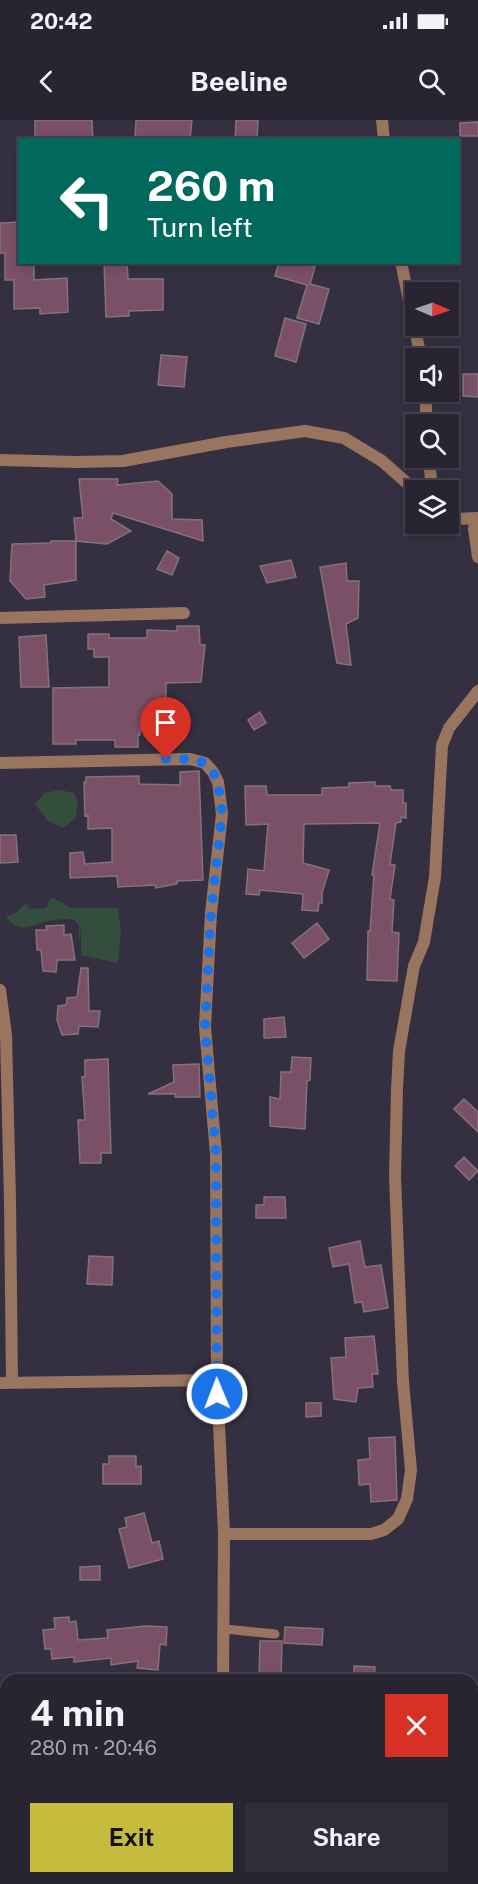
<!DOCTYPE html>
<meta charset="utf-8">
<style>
:root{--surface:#282431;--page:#302c39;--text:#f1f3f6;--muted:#a5a4ab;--line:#44414d;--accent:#c5bc3d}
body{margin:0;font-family:"Public Sans",sans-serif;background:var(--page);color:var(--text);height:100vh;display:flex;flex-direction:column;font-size:22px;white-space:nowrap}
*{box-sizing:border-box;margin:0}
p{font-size:20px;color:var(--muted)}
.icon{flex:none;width:33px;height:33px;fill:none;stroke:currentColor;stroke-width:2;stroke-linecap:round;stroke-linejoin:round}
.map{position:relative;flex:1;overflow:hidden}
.drawer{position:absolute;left:0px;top:1554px;width:478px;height:210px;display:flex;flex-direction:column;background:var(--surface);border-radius:18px 18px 0 0;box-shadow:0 3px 9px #0003,0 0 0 2px var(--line)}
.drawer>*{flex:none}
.banner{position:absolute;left:18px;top:18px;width:442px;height:126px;border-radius:0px;box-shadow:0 3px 9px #0003,0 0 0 2px var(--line);background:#00695c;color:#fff;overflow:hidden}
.needle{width:39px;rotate:92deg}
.tools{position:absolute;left:405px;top:162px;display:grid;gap:12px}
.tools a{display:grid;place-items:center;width:54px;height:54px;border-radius:0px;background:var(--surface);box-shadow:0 3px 9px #0003,0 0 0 2px var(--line);font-size:30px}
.pin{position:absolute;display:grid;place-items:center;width:51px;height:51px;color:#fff;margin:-62px -26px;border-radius:50% 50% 50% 0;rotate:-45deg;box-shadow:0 0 6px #0007}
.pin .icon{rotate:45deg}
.me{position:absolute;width:66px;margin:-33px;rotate:359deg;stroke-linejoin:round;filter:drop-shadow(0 0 4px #0008)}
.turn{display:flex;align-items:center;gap:21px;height:126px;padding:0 30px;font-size:27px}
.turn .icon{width:78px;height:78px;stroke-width:2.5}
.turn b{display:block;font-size:42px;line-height:51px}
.round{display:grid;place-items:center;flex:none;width:63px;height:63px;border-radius:0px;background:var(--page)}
.headline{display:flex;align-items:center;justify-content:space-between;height:102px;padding:0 30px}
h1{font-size:36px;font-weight:700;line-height:45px}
.action{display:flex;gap:12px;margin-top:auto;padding:12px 30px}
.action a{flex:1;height:69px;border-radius:0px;background:var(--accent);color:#111;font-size:24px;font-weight:700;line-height:69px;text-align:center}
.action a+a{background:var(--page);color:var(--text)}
.status{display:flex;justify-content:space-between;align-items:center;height:42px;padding:0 30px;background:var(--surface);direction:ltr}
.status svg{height:16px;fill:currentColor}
header{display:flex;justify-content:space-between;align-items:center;height:78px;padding:0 30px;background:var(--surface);font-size:27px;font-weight:700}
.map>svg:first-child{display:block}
.green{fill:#344e3d}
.building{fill:#795066;stroke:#85717b;stroke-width:1.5}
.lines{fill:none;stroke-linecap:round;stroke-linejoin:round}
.lane{stroke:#99755f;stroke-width:9}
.street{stroke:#99755f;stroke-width:12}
.route{stroke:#1a73e8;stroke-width:10;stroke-dasharray:0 18}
</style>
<div class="status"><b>20:42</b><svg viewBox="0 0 49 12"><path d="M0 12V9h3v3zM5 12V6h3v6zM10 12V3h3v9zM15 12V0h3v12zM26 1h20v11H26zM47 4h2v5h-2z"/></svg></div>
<header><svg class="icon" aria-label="back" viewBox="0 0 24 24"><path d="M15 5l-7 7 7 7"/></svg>Beeline<svg class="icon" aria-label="search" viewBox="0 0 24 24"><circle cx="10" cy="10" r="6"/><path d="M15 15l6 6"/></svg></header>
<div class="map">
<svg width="478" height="1764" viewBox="0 0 478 1764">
<rect width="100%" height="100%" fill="#353041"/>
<!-- green -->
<path class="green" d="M60,670L74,673L78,683L76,697L64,708L48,701L35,684L45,673Z
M51,778L60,781L70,788H118L121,812L118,843L81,835V804L79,822V805L73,799C67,799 59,799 53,800C35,803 21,816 6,797L18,791L26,783L29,789L46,788Z"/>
<!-- building -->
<path class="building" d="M35,0H92L93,20H35Z
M136,0H192L190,20H135Z
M236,0H258L257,20H235Z
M478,2V16H460V3Z
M20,102V142H34V160L67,158L68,192L40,194V188L14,189V160H5V133H0V103Z
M104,142H127L128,159H163V190L129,191V196L106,197Z
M279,142H298L315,147L310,164L329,169L319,204L297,198L307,165L275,156Z
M285,198L306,204L296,242L275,236Z
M161,235L187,237L184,267L158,265Z
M463,254H478V277L463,276Z
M79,359H118L117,365L158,361L172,374V399L202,400L203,421L113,393L111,399L131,411L107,424L76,421L74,398H83Z
M51,421H76V460L44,465L45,477L26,479L10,461L12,424L50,423Z
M167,431L179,438L172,455L157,449Z
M291,440L296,457L267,463L260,446Z
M346,443L347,461H359L358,498L346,504L351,545L337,543L320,447Z
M177,506H199L200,525H205L201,562L166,563V609L140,610V615H138V627H115V620H75L76,624H53V568L109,567V537H94V529H88V514H109V518H147V510L177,511Z
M46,515L49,567H21L19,517Z
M260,592L266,603L254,610L248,600Z
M199,651L203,760L177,761V764L156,768L155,765L118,767L117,756L70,758V733L83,732L85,744L112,742V708L88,709V695L85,696L84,662H86V657L139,656V664L180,665V652Z
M375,662V666H390L391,670H403V683H406V698L401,697V702L396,703L390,744L395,745L390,779L394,780L392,812L399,813L397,861L367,860L368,811H370L374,755H372L380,703L304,704L303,743L329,750L322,773V783H319L318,791L302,790L303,774L260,770L259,775L246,774L248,749L264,751L268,704L246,705L245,666H266L267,675H322V668L349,667V663Z
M0,715H16L18,742L0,743Z
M317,803L329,819L304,838L292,823Z
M64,805V815L71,814L75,840H57L56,852L43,851L41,830H37L36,810H47L46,806Z
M81,848H88L89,891H100L98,907L79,906L78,914L62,915L57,900L58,886L66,885L67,878L77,877Z
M284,897L286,917L264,918V899Z
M292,937L311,938L310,960L307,961L305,1009L270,1006V977L280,979L281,952H291Z
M108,939L111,1033H101V1043H80L78,1000H85L82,957H85V940Z
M199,944L200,977H175L176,974H148L174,962L173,945Z
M464,979L478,992V1012L454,989Z
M464,1037L478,1051L469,1060L455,1046Z
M264,1077H285L286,1098H256V1085H264Z
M360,1121L365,1147L381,1145L388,1188L364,1192L362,1182L355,1183L349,1144L333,1147L329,1128Z
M89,1136L113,1137L112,1165L87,1164Z
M374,1216L378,1254H372L373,1267L358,1268L356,1282L334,1279L331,1238L346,1237L345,1218Z
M306,1283H321V1296L306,1297Z
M395,1317L397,1380L371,1382L370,1364L359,1365L358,1340L370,1339L369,1318Z
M109,1336H136V1347L141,1346V1364H103V1344H109Z
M144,1393L152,1423L159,1421L163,1439L129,1448L119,1409L127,1407L125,1398Z
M100,1446V1460H80V1447Z
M69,1497V1502L76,1501L78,1520L108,1518L107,1510L146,1506L167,1507L166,1525L160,1524L158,1550L137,1548L138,1541L111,1545V1538L74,1542V1537L52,1539L51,1529H45L43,1510L55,1509L54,1498Z
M285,1507L323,1509L322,1525L284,1523Z
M260,1521H282L281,1560H259Z
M354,1546L375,1547L374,1560H354Z"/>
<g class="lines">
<!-- lane -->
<path class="lane" d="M224,1509L275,1514"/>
<!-- street -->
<path class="street" d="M382,0L384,20
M401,142L421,238
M425,272L427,304
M429,338L432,370
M0,340L77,342L123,341L226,322L305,311L344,318L382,341L416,371
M448,396L456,399L478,398
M476,399L474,409L478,437
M0,498L184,493
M0,643L190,639L205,643L213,652L218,662L222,694L211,793L205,907L216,1034L217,1260L224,1414L223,1560
M0,870L6,915L10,1080L12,1263
M0,1263L217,1260
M224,1414H371L384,1410L398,1399L407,1379L411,1350L403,1262L395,1056L397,969L399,931L414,846L424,822L435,757L442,625L449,608L478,571
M217,1764V1758"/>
</g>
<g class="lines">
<!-- route -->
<path class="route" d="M166,639H190L205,643L213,652L218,662L222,694L211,793L205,908L216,1034L217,1274"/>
</g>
</svg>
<div class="tools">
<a><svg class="needle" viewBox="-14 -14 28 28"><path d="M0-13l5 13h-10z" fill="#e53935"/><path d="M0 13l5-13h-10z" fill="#a5a4ab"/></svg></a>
<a><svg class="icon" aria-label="sound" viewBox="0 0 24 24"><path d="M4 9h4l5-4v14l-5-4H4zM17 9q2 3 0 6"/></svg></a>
<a><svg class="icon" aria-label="search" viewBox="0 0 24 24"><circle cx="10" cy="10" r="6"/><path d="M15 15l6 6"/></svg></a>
<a><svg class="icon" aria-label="layers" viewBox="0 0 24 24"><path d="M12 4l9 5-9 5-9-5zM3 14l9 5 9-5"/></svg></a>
</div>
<div class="pin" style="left:166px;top:639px;background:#d93025"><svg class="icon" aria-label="arrive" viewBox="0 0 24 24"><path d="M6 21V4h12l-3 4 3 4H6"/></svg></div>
<svg class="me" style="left:217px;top:1274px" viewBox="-20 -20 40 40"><circle r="17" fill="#1a73e8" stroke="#fff" stroke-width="3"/><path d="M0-11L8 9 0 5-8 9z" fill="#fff"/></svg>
<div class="banner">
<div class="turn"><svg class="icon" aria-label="left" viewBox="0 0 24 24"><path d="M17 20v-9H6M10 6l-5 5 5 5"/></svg><div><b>260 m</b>Turn left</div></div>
</div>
<section class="drawer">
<div class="headline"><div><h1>4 min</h1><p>280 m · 20:46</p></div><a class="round" style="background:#d93025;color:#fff"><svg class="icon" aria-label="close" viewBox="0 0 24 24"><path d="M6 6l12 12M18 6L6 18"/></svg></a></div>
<div class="action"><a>Exit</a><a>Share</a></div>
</section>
</div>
